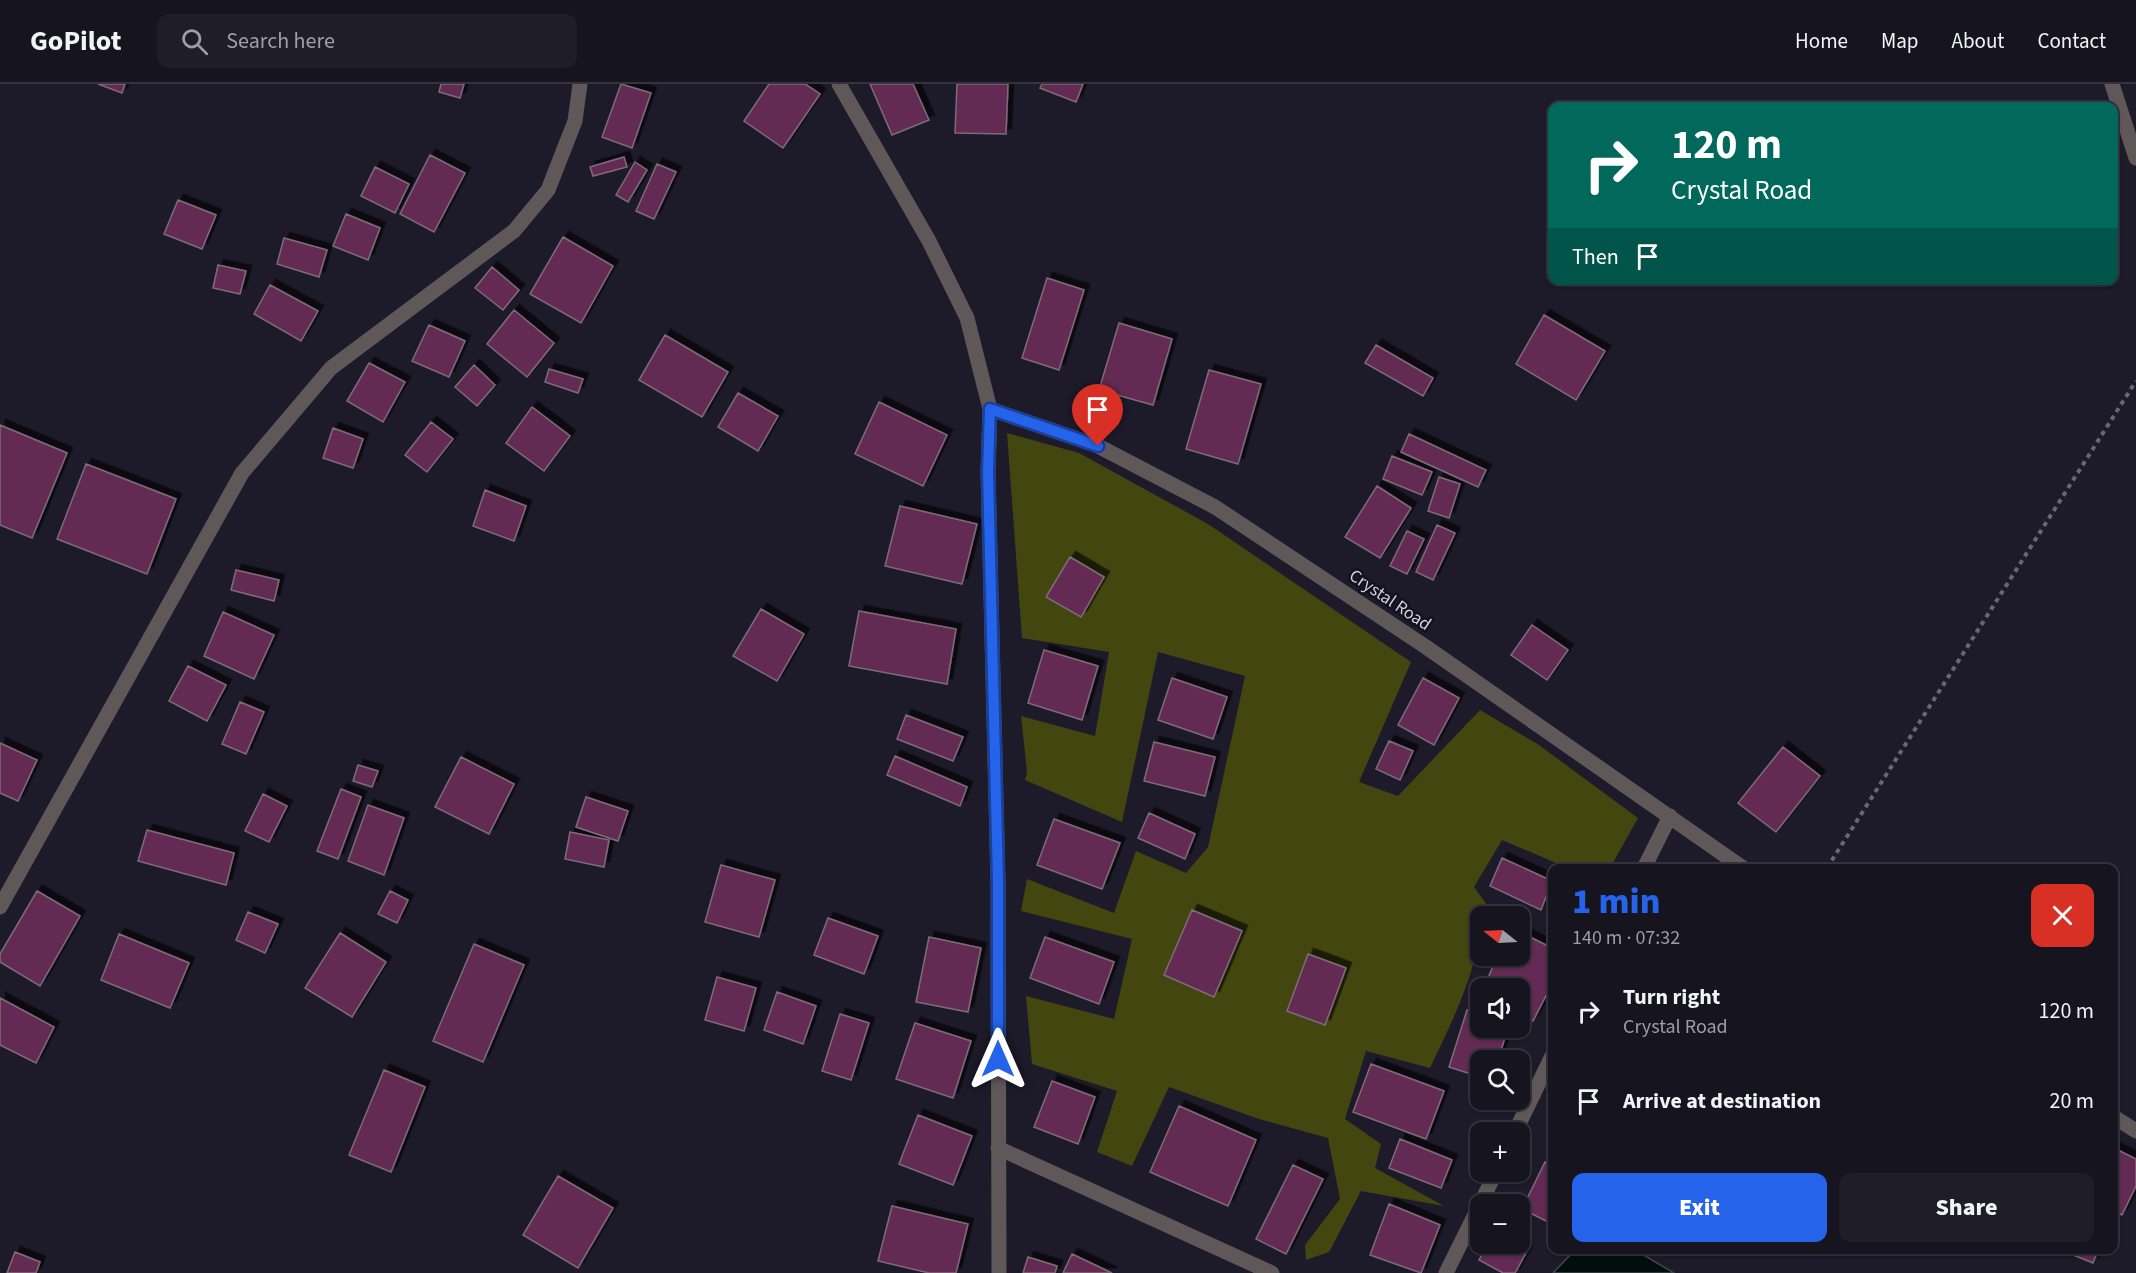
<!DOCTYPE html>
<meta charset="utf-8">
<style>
:root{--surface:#16141f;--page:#1f1d28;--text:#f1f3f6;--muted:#9e9ea4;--line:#35333d;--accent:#2563eb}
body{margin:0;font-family:"Source Sans 3",sans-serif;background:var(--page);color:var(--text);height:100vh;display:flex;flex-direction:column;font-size:22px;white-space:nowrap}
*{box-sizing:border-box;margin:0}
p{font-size:20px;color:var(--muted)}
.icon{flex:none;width:33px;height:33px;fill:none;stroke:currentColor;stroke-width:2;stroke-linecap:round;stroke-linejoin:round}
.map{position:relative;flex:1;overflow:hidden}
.panel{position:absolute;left:1548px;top:780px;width:570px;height:390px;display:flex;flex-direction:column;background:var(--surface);border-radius:12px;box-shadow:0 2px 4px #0004,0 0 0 2px var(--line)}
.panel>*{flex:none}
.top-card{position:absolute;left:1548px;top:18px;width:570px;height:183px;border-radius:12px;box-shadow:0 2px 4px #0004,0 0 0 2px var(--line);background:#00695c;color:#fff;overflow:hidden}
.needle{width:39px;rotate:288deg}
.fabs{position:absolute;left:1470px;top:822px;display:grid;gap:12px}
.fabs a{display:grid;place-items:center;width:60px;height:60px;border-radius:12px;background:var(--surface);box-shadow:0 2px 4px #0004,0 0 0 2px var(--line);font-size:30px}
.pin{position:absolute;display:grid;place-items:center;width:51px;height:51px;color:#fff;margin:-62px -26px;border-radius:50% 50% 50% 0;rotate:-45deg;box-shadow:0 0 6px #0007}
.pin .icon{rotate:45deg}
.me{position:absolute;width:66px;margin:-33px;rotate:0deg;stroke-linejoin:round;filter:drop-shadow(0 0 4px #0008)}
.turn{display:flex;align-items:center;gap:21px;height:126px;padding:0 24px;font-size:27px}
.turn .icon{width:78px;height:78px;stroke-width:2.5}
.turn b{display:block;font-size:42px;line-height:51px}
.then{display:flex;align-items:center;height:57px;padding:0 24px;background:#0003;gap:12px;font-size:22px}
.round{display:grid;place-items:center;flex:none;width:63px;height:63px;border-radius:12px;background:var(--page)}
.overview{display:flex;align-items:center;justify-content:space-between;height:102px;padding:0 24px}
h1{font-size:36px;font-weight:800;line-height:45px;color:var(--accent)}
.button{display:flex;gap:12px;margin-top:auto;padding:12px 24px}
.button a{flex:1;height:69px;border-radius:12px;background:var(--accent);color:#fff;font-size:24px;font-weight:800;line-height:69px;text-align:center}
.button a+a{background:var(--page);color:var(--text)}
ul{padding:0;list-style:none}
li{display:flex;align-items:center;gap:18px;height:90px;padding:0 24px}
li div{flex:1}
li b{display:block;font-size:22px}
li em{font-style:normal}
header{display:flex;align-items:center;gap:36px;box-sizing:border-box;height:84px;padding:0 30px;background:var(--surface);border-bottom:2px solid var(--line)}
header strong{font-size:28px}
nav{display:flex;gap:33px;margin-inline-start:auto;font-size:21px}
.search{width:420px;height:54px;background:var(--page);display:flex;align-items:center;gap:15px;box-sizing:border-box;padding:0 21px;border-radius:12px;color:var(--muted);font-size:22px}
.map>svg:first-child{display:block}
.green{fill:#444610}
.water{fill:#020d0d;stroke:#40484b;stroke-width:1.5}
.building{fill:#632a52;stroke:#7d6c77;stroke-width:1.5;filter:url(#shadow)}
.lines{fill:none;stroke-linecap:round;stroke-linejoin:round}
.path{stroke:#696773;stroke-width:4;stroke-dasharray:4.5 4.5;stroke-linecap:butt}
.minor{stroke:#605759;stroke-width:15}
.route-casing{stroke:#184099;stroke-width:15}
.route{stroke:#2563eb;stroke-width:10}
.labels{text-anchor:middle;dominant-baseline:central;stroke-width:5;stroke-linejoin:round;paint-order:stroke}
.street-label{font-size:18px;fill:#d2d1db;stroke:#14111f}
</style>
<header>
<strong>GoPilot</strong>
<div class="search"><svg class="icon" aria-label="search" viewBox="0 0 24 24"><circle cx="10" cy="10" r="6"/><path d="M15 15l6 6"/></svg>Search here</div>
<nav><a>Home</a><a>Map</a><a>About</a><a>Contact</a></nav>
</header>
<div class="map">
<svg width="2136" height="1189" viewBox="0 0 2136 1189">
<defs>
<filter id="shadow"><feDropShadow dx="5.5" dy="-5.5" stdDeviation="0" flood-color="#0009"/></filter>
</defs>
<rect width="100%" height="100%" fill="#1d1a29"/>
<!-- green -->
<path class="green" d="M1007,349L1079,369L1208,440L1411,578L1359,698L1398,712L1480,626L1539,661L1638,734L1610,784H1568L1502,756L1474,803L1489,824L1487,832H1480C1480,885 1452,937 1430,984L1366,967L1345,1035L1381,1060L1375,1084L1444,1122L1361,1107L1329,1168L1306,1176L1305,1161L1340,1115L1328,1054L1259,1035L1169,1003L1132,1082L1097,1068L1117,1007L1032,980L1026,912L1114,935L1132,855L1021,827L1027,795L1114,829L1136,767L1186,789L1208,763L1245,592L1158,568L1122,738L1025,696L1027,688L1021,632L1095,652L1109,568L1022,554Z"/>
<!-- water -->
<path class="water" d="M1575,1166H1635L1674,1189H1553Z"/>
<!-- building -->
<path class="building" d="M98,0H125L122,9Z
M441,0H464L460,14L439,8Z
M621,0L651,9L632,64L602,53Z
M769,0H805L820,10L783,64L744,37Z
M870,0H913L929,36L892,51Z
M957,0H1008L1006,50L955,49Z
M1042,0H1083L1076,18L1040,4Z
M430,71L465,89L434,148L400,130Z
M624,73L627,83L593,92L590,83Z
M635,78L647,86L628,118L616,111Z
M657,80L676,88L654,135L636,127Z
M375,83L409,100L395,129L361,112Z
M178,116L216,131L202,165L164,150Z
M346,130L380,144L368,176L333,162Z
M563,153L613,182L581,239L530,210Z
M284,154L327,166L319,193L277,180Z
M218,181L246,187L240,210L213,204Z
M492,183L519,206L503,226L475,204Z
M1047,194L1084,206L1059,286L1022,274Z
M270,201L318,227L301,257L254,230Z
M514,226L554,259L527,293L487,260Z
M1544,231L1605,267L1576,316L1516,280Z
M1119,239L1172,255L1153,321L1099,306Z
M429,241L465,257L449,293L412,277Z
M665,251L728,288L702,333L639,296Z
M1376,261L1433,294L1423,312L1365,279Z
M369,279L405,298L383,338L347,317Z
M474,281L495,301L477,322L455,303Z
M549,285L583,295L578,309L545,298Z
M1209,286L1261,300L1238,380L1186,365Z
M738,309L778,332L758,367L718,343Z
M879,318L947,351L923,402L855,370Z
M532,323L570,352L544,387L506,359Z
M431,338L453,355L427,388L405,371Z
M0,341L67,369L32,454L0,441Z
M333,344L363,355L353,384L323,374Z
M1409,350L1486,386L1478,403L1401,368Z
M1392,372L1432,388L1422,411L1383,395Z
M86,380L176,415L147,490L57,455Z
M1439,393L1460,400L1449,434L1428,427Z
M1377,402L1411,424L1380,474L1345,453Z
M485,406L526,422L514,457L473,442Z
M900,422L977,440L962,500L885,482Z
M1437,441L1455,449L1433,496L1416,488Z
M1407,447L1424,455L1407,490L1390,482Z
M1070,473L1104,493L1081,533L1046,513Z
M236,486L279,496L274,517L231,506Z
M761,525L804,550L777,597L733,572Z
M859,527L956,545L947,600L849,582Z
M223,528L274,551L254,595L204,572Z
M1532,541L1568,566L1547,596L1511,571Z
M1044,566L1098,582L1082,636L1028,619Z
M188,582L226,601L207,637L169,617Z
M1172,594L1227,613L1213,655L1158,636Z
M1423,594L1459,614L1434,661L1398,641Z
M240,618L264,628L246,670L222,660Z
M906,631L963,653L953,677L897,655Z
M1389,657L1413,667L1400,696L1376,685Z
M1154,658L1215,673L1205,712L1144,697Z
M0,659L37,676L18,717L0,709Z
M1783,663L1820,692L1776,748L1738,719Z
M895,672L967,703L960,722L887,691Z
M461,673L514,700L489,750L435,723Z
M358,681L378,687L372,703L353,697Z
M341,705L361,713L338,775L317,767Z
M263,710L287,722L269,758L245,747Z
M586,713L628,727L618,757L576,743Z
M368,721L404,734L384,791L348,777Z
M1149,729L1195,750L1185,775L1138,754Z
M1054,735L1120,759L1102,805L1037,781Z
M147,746L234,769L226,801L138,777Z
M570,748L609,756L604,783L565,775Z
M1502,774L1552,797L1541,826L1490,802Z
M721,781L775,796L759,853L705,838Z
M37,807L80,832L40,902L0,878V870Z
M390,807L408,816L397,839L378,830Z
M1192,826L1242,847L1214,913L1164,891Z
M248,828L278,840L265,869L236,856Z
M828,834L878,852L864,890L814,871Z
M1520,848L1552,864V900L1533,937L1520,930V904H1484L1497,872H1520Z
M340,849L386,878L352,933L305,904Z
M119,850L189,879L170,924L101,896Z
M929,853L981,864L968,928L916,918Z
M1045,853L1114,878L1099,920L1030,894Z
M474,860L524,881L483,978L433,957Z
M1308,870L1346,884L1325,941L1287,927Z
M717,893L756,904L744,947L705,936Z
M777,908L816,922L803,960L764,946Z
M0,914L54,943L36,979L0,961Z
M1467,926L1480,930V944H1508L1498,976H1480V993L1449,983Z
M840,930L869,939L851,996L822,987Z
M915,939L971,957L953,1014L896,995Z
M1371,980L1444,1007L1426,1055L1353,1028Z
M384,986L425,1003L391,1088L349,1071Z
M1052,997L1095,1013L1078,1060L1034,1043Z
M1179,1022L1256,1056L1228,1122L1150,1088Z
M918,1031L972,1052L953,1101L899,1080Z
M1400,1055L1452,1076L1441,1104L1389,1084Z
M2114,1064L2136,1075V1102L2122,1131L2114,1127Z
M1545,1078L1552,1081V1140L1522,1125Z
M1293,1081L1323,1095L1286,1170L1256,1155Z
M558,1092L613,1124L578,1184L523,1151Z
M1389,1120L1440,1141L1421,1189L1370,1171Z
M892,1122L968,1140L956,1189H929L878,1177Z
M1487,1160H1508L1526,1169L1515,1189H1503L1479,1176Z
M2061,1166H2098L2093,1179Z
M15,1168L40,1178L36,1189H7Z
M1072,1170L1112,1189H1063Z
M1028,1173L1057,1182L1055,1189H1023Z"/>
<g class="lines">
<!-- path -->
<path class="path" d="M1827,784L2136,297"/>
<!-- minor -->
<path class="minor" d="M839,0L929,157L967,234L990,325L988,388L998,797L999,1189
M2112,0L2136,74
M990,325L1098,362L1215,423L1426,563L1743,784
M1644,784L1670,732
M0,823L242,389L331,284L514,147L548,106L575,37L580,0
M2114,1033L2136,1047
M1515,1048L1552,972
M998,1064L1272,1189
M1446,1189L1496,1088"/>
</g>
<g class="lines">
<!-- route casing -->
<g class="route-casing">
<path id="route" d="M998,975V797L988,388L990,325L1098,362"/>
</g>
<!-- route -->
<use href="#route" class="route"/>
</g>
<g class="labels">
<!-- street labels -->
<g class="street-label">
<text transform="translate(1390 516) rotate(34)">Crystal Road</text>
</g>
</g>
</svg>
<div class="fabs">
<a><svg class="needle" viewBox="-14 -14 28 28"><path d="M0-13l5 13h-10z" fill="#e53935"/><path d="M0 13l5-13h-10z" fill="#9e9ea4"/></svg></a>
<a><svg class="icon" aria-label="sound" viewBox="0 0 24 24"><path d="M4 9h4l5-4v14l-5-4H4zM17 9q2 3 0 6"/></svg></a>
<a><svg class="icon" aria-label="search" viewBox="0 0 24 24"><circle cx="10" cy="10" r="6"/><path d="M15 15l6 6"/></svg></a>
<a>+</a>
<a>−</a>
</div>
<div class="pin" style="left:1098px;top:362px;background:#d93025"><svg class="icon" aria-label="arrive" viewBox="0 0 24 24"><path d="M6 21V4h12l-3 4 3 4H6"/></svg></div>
<svg class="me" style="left:998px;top:975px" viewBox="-20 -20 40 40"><path d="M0-17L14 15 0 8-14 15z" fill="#2563eb" stroke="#fff" stroke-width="4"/></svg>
<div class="top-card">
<div class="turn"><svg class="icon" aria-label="right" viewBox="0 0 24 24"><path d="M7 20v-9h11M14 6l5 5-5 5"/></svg><div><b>120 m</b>Crystal Road</div></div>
<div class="then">Then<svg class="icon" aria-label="arrive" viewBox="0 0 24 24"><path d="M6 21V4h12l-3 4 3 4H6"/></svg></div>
</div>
<section class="panel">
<div class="overview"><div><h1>1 min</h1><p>140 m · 07:32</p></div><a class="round" style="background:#d93025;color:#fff"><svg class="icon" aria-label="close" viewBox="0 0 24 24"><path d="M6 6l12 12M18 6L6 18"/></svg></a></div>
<ul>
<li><svg class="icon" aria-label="right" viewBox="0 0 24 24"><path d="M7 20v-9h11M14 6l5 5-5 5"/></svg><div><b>Turn right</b><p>Crystal Road</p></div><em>120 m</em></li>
<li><svg class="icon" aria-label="arrive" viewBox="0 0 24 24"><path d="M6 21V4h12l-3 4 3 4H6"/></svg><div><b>Arrive at destination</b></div><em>20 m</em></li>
</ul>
<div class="button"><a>Exit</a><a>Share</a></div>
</section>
</div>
